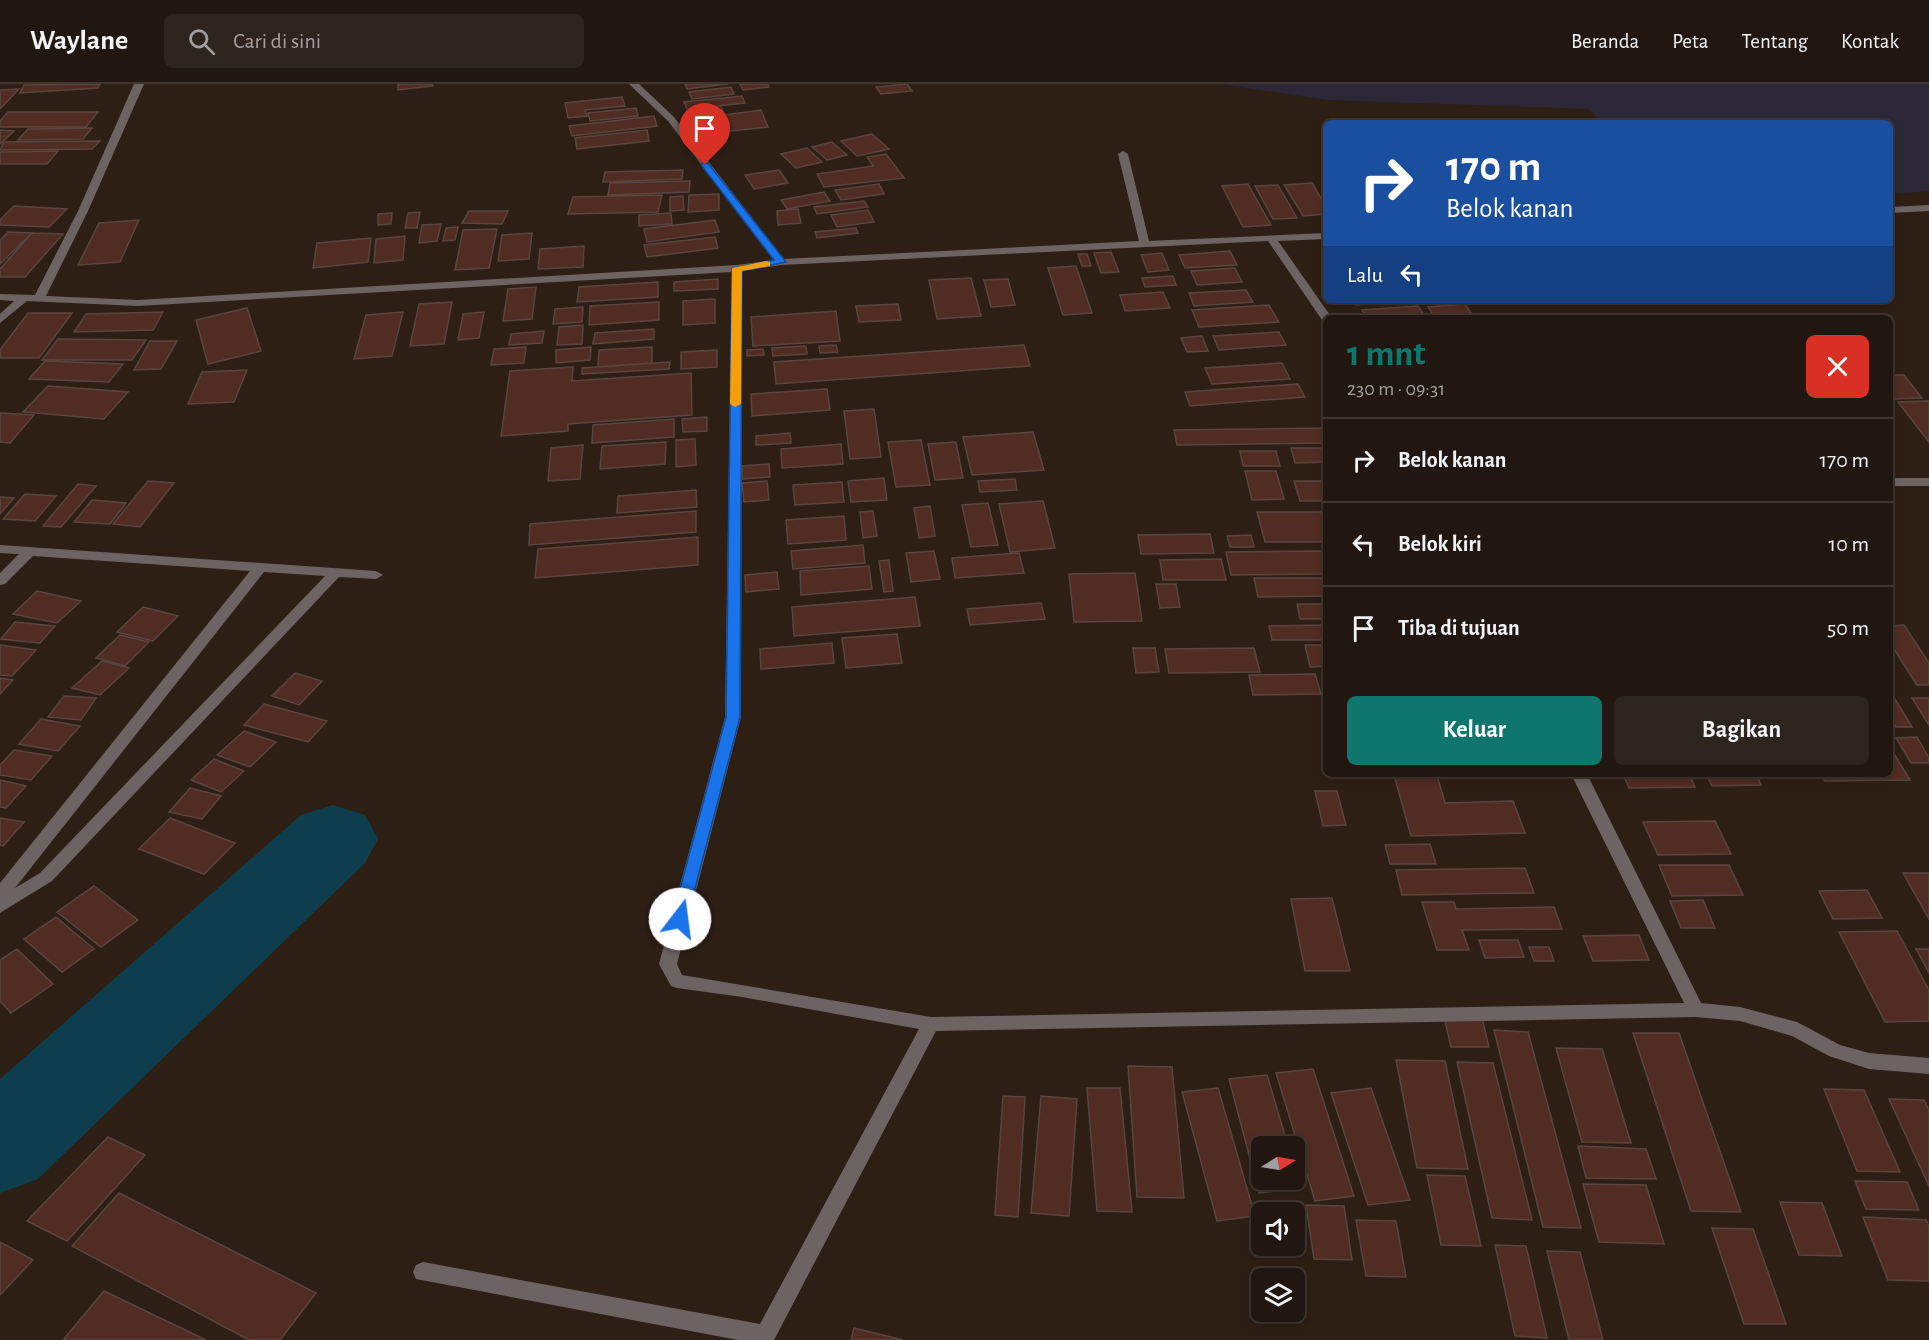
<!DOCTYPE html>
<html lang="id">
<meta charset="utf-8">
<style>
:root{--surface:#221710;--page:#2e241e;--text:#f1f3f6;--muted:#a29f9f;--line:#3f3630;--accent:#0f766e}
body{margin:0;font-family:"Alegreya Sans",sans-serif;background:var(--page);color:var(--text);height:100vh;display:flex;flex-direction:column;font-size:22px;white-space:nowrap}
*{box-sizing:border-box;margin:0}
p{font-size:20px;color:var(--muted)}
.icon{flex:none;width:33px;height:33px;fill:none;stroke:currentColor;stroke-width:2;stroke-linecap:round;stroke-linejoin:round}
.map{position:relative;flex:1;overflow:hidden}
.sheet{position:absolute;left:1323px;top:231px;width:570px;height:462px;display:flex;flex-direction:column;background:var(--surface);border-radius:9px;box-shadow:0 3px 9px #0003,0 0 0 2px var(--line)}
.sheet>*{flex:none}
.top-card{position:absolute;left:1323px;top:36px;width:570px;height:183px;border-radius:9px;box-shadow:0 3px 9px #0003,0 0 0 2px var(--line);background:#1a4fa0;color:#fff;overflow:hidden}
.needle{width:39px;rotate:79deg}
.controls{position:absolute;left:1251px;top:1052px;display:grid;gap:12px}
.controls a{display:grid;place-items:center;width:54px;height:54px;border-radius:9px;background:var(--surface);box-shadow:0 3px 9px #0003,0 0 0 2px var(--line);font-size:30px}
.pin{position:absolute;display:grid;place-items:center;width:51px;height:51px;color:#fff;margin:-62px -26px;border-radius:50% 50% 50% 0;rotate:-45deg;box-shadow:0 0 6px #0007}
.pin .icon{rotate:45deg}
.me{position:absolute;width:66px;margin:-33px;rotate:15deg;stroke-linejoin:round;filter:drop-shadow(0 0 4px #0008)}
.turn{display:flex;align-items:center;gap:21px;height:126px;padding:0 24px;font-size:27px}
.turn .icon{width:78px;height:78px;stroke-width:2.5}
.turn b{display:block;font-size:42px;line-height:51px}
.then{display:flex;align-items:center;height:57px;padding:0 24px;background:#0003;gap:12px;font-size:22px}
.round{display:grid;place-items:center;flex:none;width:63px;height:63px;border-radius:9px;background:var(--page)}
.headline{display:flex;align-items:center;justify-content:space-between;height:102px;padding:0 24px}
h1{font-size:36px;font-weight:700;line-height:45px;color:var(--accent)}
.cta{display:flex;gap:12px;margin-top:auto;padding:12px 24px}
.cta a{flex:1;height:69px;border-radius:9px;background:var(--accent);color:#fff;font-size:24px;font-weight:700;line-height:69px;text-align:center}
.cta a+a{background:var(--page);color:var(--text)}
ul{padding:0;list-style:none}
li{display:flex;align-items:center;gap:18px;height:84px;padding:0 24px;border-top:2px solid var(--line)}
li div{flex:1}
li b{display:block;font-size:22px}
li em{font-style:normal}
header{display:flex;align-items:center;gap:36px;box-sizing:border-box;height:84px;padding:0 30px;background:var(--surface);border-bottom:2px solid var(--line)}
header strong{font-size:28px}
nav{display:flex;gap:33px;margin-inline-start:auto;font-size:21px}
.search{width:420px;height:54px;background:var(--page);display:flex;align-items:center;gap:15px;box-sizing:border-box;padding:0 21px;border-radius:9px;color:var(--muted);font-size:22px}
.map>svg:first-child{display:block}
.industrial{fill:#2b2737}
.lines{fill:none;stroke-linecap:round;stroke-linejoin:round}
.river{fill:#0e3e4e;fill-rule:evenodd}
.building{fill:#512c22;stroke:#59453f;stroke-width:1.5}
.street{fill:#6d6363;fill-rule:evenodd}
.route{fill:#1a73e8;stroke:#114b97;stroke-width:1.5}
.slow{fill:#f59e0b}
</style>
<header>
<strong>Waylane</strong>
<div class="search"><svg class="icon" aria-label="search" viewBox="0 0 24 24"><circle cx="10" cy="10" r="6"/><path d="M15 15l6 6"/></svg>Cari di sini</div>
<nav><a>Beranda</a><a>Peta</a><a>Tentang</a><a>Kontak</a></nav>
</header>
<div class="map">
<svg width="1929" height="1256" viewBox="0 0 1929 1256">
<rect width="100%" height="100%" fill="#2e1f15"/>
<!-- industrial -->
<path class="industrial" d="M1221,0H1929V107L1890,110V39H1601L1589,25L1328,16Z"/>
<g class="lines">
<!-- river -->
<path class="river" d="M333,721L365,731L378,755L365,779L38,1095L0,1109V995L301,731Z"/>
</g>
<!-- building -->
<path class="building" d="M100,0L98,4L20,9L24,1Z
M398,0H432L433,2L398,6Z
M685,0H728L687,5Z
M740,0H768L769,3L743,6Z
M907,0L912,7L881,10L876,3Z
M731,3L734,10L692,15L689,8Z
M19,5L0,25V6Z
M742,12L745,19L687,25L684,18Z
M622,13L625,22L585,26L587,32L568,34L565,19Z
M721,22L724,29L689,33L687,27Z
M636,24L638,32L590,37L588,29Z
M761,26L768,43L721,48L715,32Z
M8,28H98L86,43H0V37Z
M654,32L657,42L572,52L569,42Z
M92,44L83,55L18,56L28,45Z
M0,46L14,47L0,60Z
M647,46L649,57L577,65L575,54Z
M872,50L889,65L857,72L841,57Z
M100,57L92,65L0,66L4,58Z
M832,58L847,71L827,76L812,63Z
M807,64L822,78L796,84L781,70Z
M58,67L47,80H0V68Z
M886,70L904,94L824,103L817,90L873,82L867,73Z
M683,86L682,95L603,98L605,88Z
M779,86L788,99L754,105L745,91Z
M690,97L689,108L608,111L610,99Z
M1312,99L1326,123V130L1303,132L1284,101Z
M879,100L884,110L841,116L835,106Z
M1248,100L1271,141L1243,143L1222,102Z
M1278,101L1297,134L1273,135L1255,102Z
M824,108L830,117L787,125L781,116Z
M719,110V126L688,128L689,111Z
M662,111L658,128L568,130L573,113Z
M683,112L684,126L670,127V113Z
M864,117L868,123L817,130L814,123Z
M14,122L67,125L49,143L0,141V136Z
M798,125L801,139L778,141L777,127Z
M868,126L874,138L837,143L831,131Z
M469,127H508L502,140L462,139Z
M420,128L417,144H405L408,129Z
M392,129L391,140L378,141V130Z
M671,129L672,140L639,142V131Z
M139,136L120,178L78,181L99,139Z
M715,136L719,148L647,158L644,145Z
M441,140L437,157L419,159L422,141Z
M458,143L455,156L443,157L446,144Z
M856,144L858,149L817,154L815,148Z
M497,145L489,184L455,186L463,146Z
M8,148L32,149L0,180V156Z
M32,149L63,150L25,193H0V185Z
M532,149L529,175L498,177L502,151Z
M405,152L403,176L374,179L376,155Z
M715,153L718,164L647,173L644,161Z
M371,154L368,178L313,184L317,159Z
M584,162L583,183L538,185L540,165Z
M1230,167L1237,181L1185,184L1179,171Z
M1111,168L1119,188L1101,189L1094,169Z
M1162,169L1169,186L1148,188L1141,171Z
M1078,170H1087L1091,182H1082Z
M1076,182L1092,229L1063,231L1048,184Z
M1235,184L1242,198L1197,201L1191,187Z
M1173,192L1176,201L1145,203L1142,194Z
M971,194L981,232L937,235L929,196Z
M718,195V205L674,207V198Z
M1008,195L1015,221L991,223L984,196Z
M658,198V213L577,218L579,203Z
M536,203L532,235L503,237L508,205Z
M1246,206L1253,218L1194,222L1189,209Z
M1163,208L1170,224L1125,227L1120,211Z
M715,215V239L683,241V217Z
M1353,216H1426L1356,221Z
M452,218L444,260L410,262L419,220Z
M659,218V236L589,241L590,222Z
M898,220L901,236L859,238L856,222Z
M1465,220L1474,234H1435L1428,223Z
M1269,221L1279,238L1199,243L1192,226Z
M1418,222L1426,234H1367L1362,226Z
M583,223L582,238L553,240L555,225Z
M247,224L261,267L208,280L196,236Z
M836,227L840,257L753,262L751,233Z
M163,228L153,246L74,248L86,230Z
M403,228L392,272L354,275L366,231Z
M484,228L479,254L458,256L463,230Z
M28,229H72L39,274H0V266Z
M583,241L582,260L557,261L559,243Z
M654,245V255L593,260L595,249Z
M544,247L542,259L509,261L511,250Z
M1279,248L1286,261L1219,266L1213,252Z
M1202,252L1208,267L1187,268L1181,254Z
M58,255L146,256L132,276H42Z
M150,257H177L161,285L134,286Z
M836,261L838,268L820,269L819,262Z
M1024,261L1030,282L776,300L774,278Z
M806,262L807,270L773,272L772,264Z
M526,263L524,279L491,281L494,265Z
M591,263L590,276L556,279V266Z
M652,263V279L598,283L599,266Z
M763,265L764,271L747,272V266Z
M717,266V283L681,285V268Z
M45,277L123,280L109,298L29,295Z
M670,278L669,285L582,290V284Z
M1282,279L1290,295L1212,300L1205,284Z
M573,283L572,297L691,289L692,331L568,340V347L501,352L510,287Z
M247,286L234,318L188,320L202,288Z
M1890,291H1904L1922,314L1891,315Z
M1298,300L1305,313L1190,322L1185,308Z
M48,302L128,308L104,335L23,328Z
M827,305L830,326L752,332L751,310Z
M1929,317V358L1898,318Z
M874,325L881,373L850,375L844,327Z
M0,329L34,331L10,359L0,358Z
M707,333V347L683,348L682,335Z
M674,335V353L592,359L593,341Z
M1326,344V359L1177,361L1174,346Z
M1033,348L1044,386L972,391L963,353Z
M790,349L791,359L756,361V352Z
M695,355L696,381L676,383V356Z
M921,356L930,401L896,403L888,358Z
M666,358L665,380L600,385L602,362Z
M956,358L963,394L935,396L928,360Z
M841,360L843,380L782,384L781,365Z
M583,361L580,395L548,397L551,364Z
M1291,364H1326V378L1295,379Z
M1240,367H1276L1280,382H1243Z
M769,380L770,393L742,395V382Z
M1245,387H1276L1284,415L1252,416Z
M884,394L887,416L851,418L848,397Z
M1015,395L1017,406L980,408L978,397Z
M148,397L174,399L140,443L113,440Z
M767,397L769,416L744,418L742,399Z
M1294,397H1326V417H1300Z
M842,398L844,418L795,421L793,401Z
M78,400L96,402L61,443L43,442Z
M696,406L697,423L617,429L618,412Z
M25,410L56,412L35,437L3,435Z
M0,413L14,414L0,430Z
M92,416L126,419L110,440L74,438Z
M1043,417L1055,464L1010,468L999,420Z
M988,419L998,461L971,463L962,421Z
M930,422L935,452L919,454L914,424Z
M696,427V448L529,461L530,440Z
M873,427L877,452L863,454L860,428Z
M1257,428H1326V458H1265Z
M844,432L846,456L788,460L786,436Z
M1210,450L1214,469L1141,470L1138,451Z
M1251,451L1254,463H1230L1227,452Z
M698,453V481L535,494L538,465Z
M863,461L865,479L793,485L791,467Z
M934,467L940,495L911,498L906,469Z
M1326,467V490L1231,491L1226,468Z
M1019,469L1024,489L955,494L952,474Z
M1221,475L1226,496H1163L1160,476Z
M889,476L893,507L884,508L879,477Z
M869,482L872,505L801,511L800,487Z
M777,488L779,505L746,508L745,491Z
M1135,489L1142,537L1074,538L1069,490Z
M1254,494H1326V512L1258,513Z
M1156,500H1176L1180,523L1160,524Z
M37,507L81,517L57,539L13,530Z
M915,513L920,542L794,552L792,523Z
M1041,519L1045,535L970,541L967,525Z
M1297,520H1326V535H1300Z
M143,523L178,532L153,557L117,548Z
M15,538L55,542L40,559L1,555Z
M1326,541V556H1272L1269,542Z
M1904,541L1929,579V601H1917L1890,559V542Z
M897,550L902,579L846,584L842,554Z
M120,551L149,558L125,582L96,574Z
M832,559L834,579L761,585L760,565Z
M0,561L36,566L12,592L0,591Z
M1305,561H1326V582L1310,583Z
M1133,564H1155L1159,588L1136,589Z
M1254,564L1260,588L1169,589L1165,565Z
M102,577L129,584L100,611L72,604Z
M295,589L322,597L299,621L272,612Z
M1315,590L1321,610L1253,611L1249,591Z
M0,594L13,596L0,610Z
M1890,607L1912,643H1896L1890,633Z
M64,612L96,614L81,636L48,633Z
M1912,614H1929V641Z
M264,620L327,637L308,658L244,641Z
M41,635L80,642L58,667L19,660Z
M244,647L276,658L250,683L217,671Z
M1917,653L1929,674V679H1911L1896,654Z
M14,666L52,672L31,696L0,691V681Z
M1890,668H1893L1910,696L1825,697L1821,690H1890Z
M214,675L244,687L221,708L191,696Z
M1623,690H1689L1695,703L1629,704Z
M1706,690H1756L1761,701L1712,702Z
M1792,690H1815L1817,694H1794Z
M1394,691H1437L1445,719L1513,717L1525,749L1411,752Z
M0,696L26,702L6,724L0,723Z
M190,704L221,712L202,735L169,728Z
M1315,707H1337L1346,741L1323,742Z
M0,734L24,738L3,762L0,761Z
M170,734L235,759L204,790L139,765Z
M1715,737L1731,770L1658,771L1643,738Z
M1430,760L1436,780H1390L1385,761Z
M1659,781H1729L1743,811L1672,812Z
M1525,784L1534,809L1402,811L1396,786Z
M1903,789H1929V835Z
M94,802L138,836L101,863L57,828Z
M1867,806L1882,834L1833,835L1819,807Z
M1332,814L1350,887H1305L1291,815Z
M1703,816L1715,844H1681L1670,817Z
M1422,818H1454L1456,825L1554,823L1562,845L1462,846L1469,866H1437Z
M56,833L94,865L62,888L24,855Z
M1897,847L1929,906V937L1885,938L1839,848Z
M1639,851L1649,876L1593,877L1583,852Z
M1479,856H1518L1524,873L1485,874Z
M1529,863H1549L1554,877H1534Z
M17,865L53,900L11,929L0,917V876Z
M1916,865H1929V889Z
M1444,933L1482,934L1489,963H1451Z
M1494,946L1528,948L1581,1144L1543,1143Z
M1633,949H1679L1741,1128L1691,1127Z
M1556,964L1602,965L1631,1059L1582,1058Z
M1396,976L1445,977L1468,1085L1417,1084Z
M1457,978L1493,979L1532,1136L1492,1134Z
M1128,982L1172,983L1184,1114L1137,1113Z
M1313,985L1354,1112L1315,1117L1276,989Z
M1267,991L1288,1062H1262V1095H1294V1085L1300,1104L1259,1109L1229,995Z
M1087,1004H1120L1132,1128L1097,1127Z
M1218,1004L1255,1132L1217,1137L1182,1008Z
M1371,1004L1410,1116L1368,1121L1331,1009Z
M1824,1005L1864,1006L1900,1088L1857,1087Z
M1003,1012L1025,1013L1018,1133L995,1131Z
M1041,1012L1077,1015L1069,1132L1031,1129Z
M1889,1015L1924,1016L1929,1026V1102Z
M108,1053L145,1071L67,1157L27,1137Z
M1578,1062L1646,1065L1656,1095L1586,1094Z
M1427,1091L1465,1092L1481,1162L1441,1161Z
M1855,1097L1907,1098L1919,1126L1866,1125Z
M1583,1100L1646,1101L1664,1160L1599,1158Z
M119,1109L316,1209L280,1256H249L72,1162Z
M1780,1118L1822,1119L1842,1172L1799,1171Z
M1268,1120L1290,1121L1291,1128H1269Z
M1306,1121L1344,1122L1352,1176L1314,1175Z
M1863,1133L1926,1136L1929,1142V1197L1888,1196Z
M1356,1136L1396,1137L1406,1193L1366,1192Z
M1712,1144L1753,1145L1786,1240H1744Z
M0,1158L33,1176L0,1211Z
M1294,1158L1296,1172H1274L1273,1161H1294Z
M1495,1161L1526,1162L1547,1254L1515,1252Z
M1547,1167L1580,1168L1603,1256H1569Z
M104,1207L206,1256H63Z
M854,1244L903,1256H851Z"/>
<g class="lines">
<!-- street -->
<path class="street" d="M134,0H144L88,127L46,212L138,216L737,181L774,176L668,37L629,0H639L674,33L784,175L1139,157L1118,70L1123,67L1128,70L1149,157L1326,149V155L1278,157L1332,234H1326V237L1322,236L1268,157L781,181L742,187L741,633L677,880L682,891L931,933L1684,919L1571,690H1587L1701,919L1740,923L1797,938L1840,961L1869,969L1929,974V990L1869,985L1829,972L1792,952L1740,937L1696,933L936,947L774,1256H738L416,1195L413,1188L416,1181L423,1178L760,1240L919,945L742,913L677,904L671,902L659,880L725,633L732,188L138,222L27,217L0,239V230L14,217L0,216V210L35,211L78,127Z
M1929,121V127L1890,129V123Z
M1890,394H1929V402H1890Z
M0,461L376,487L383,491L376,495L339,493L52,797L0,829V799L250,487L33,472L5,500L0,501V489L19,470L0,469ZM264,488L325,492L40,789L15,804Z"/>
</g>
<!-- route -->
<path class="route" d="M702,79H708L786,178L742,187L740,633L687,835L680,841L672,835L726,633L732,184L774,176L702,82Z"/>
<!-- slow -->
<path class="slow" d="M766,177L770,178V182L742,187L741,320L735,323L730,320L732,184Z"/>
</svg>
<div class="controls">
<a><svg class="needle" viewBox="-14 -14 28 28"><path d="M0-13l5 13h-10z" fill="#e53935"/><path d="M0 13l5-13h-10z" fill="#a29f9f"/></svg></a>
<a><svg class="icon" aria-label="sound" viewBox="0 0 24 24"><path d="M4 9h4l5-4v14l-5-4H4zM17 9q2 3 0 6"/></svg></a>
<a><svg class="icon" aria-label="layers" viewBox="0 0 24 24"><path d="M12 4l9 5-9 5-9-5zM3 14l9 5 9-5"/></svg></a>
</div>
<div class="pin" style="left:705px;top:81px;background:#d93025"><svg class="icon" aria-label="arrive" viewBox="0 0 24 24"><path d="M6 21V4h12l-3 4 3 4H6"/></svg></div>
<svg class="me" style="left:680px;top:835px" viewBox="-20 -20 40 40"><circle r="19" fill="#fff"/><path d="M0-13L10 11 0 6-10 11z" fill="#1a73e8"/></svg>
<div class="top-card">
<div class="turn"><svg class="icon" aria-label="right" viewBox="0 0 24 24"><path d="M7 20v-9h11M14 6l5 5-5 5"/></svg><div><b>170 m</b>Belok kanan</div></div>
<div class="then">Lalu<svg class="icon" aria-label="left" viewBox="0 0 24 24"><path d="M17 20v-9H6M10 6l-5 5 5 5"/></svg></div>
</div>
<section class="sheet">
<div class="headline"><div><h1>1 mnt</h1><p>230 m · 09:31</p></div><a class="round" style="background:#d93025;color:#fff"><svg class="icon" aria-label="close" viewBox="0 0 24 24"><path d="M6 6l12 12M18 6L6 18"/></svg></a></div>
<ul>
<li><svg class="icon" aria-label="right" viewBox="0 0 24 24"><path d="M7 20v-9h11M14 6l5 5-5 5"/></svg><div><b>Belok kanan</b></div><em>170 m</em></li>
<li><svg class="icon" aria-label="left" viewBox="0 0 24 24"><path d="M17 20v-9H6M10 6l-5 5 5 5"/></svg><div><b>Belok kiri</b></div><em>10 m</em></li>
<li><svg class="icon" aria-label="arrive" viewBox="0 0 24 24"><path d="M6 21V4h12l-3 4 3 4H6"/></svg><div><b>Tiba di tujuan</b></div><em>50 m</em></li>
</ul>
<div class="cta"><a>Keluar</a><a>Bagikan</a></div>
</section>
</div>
